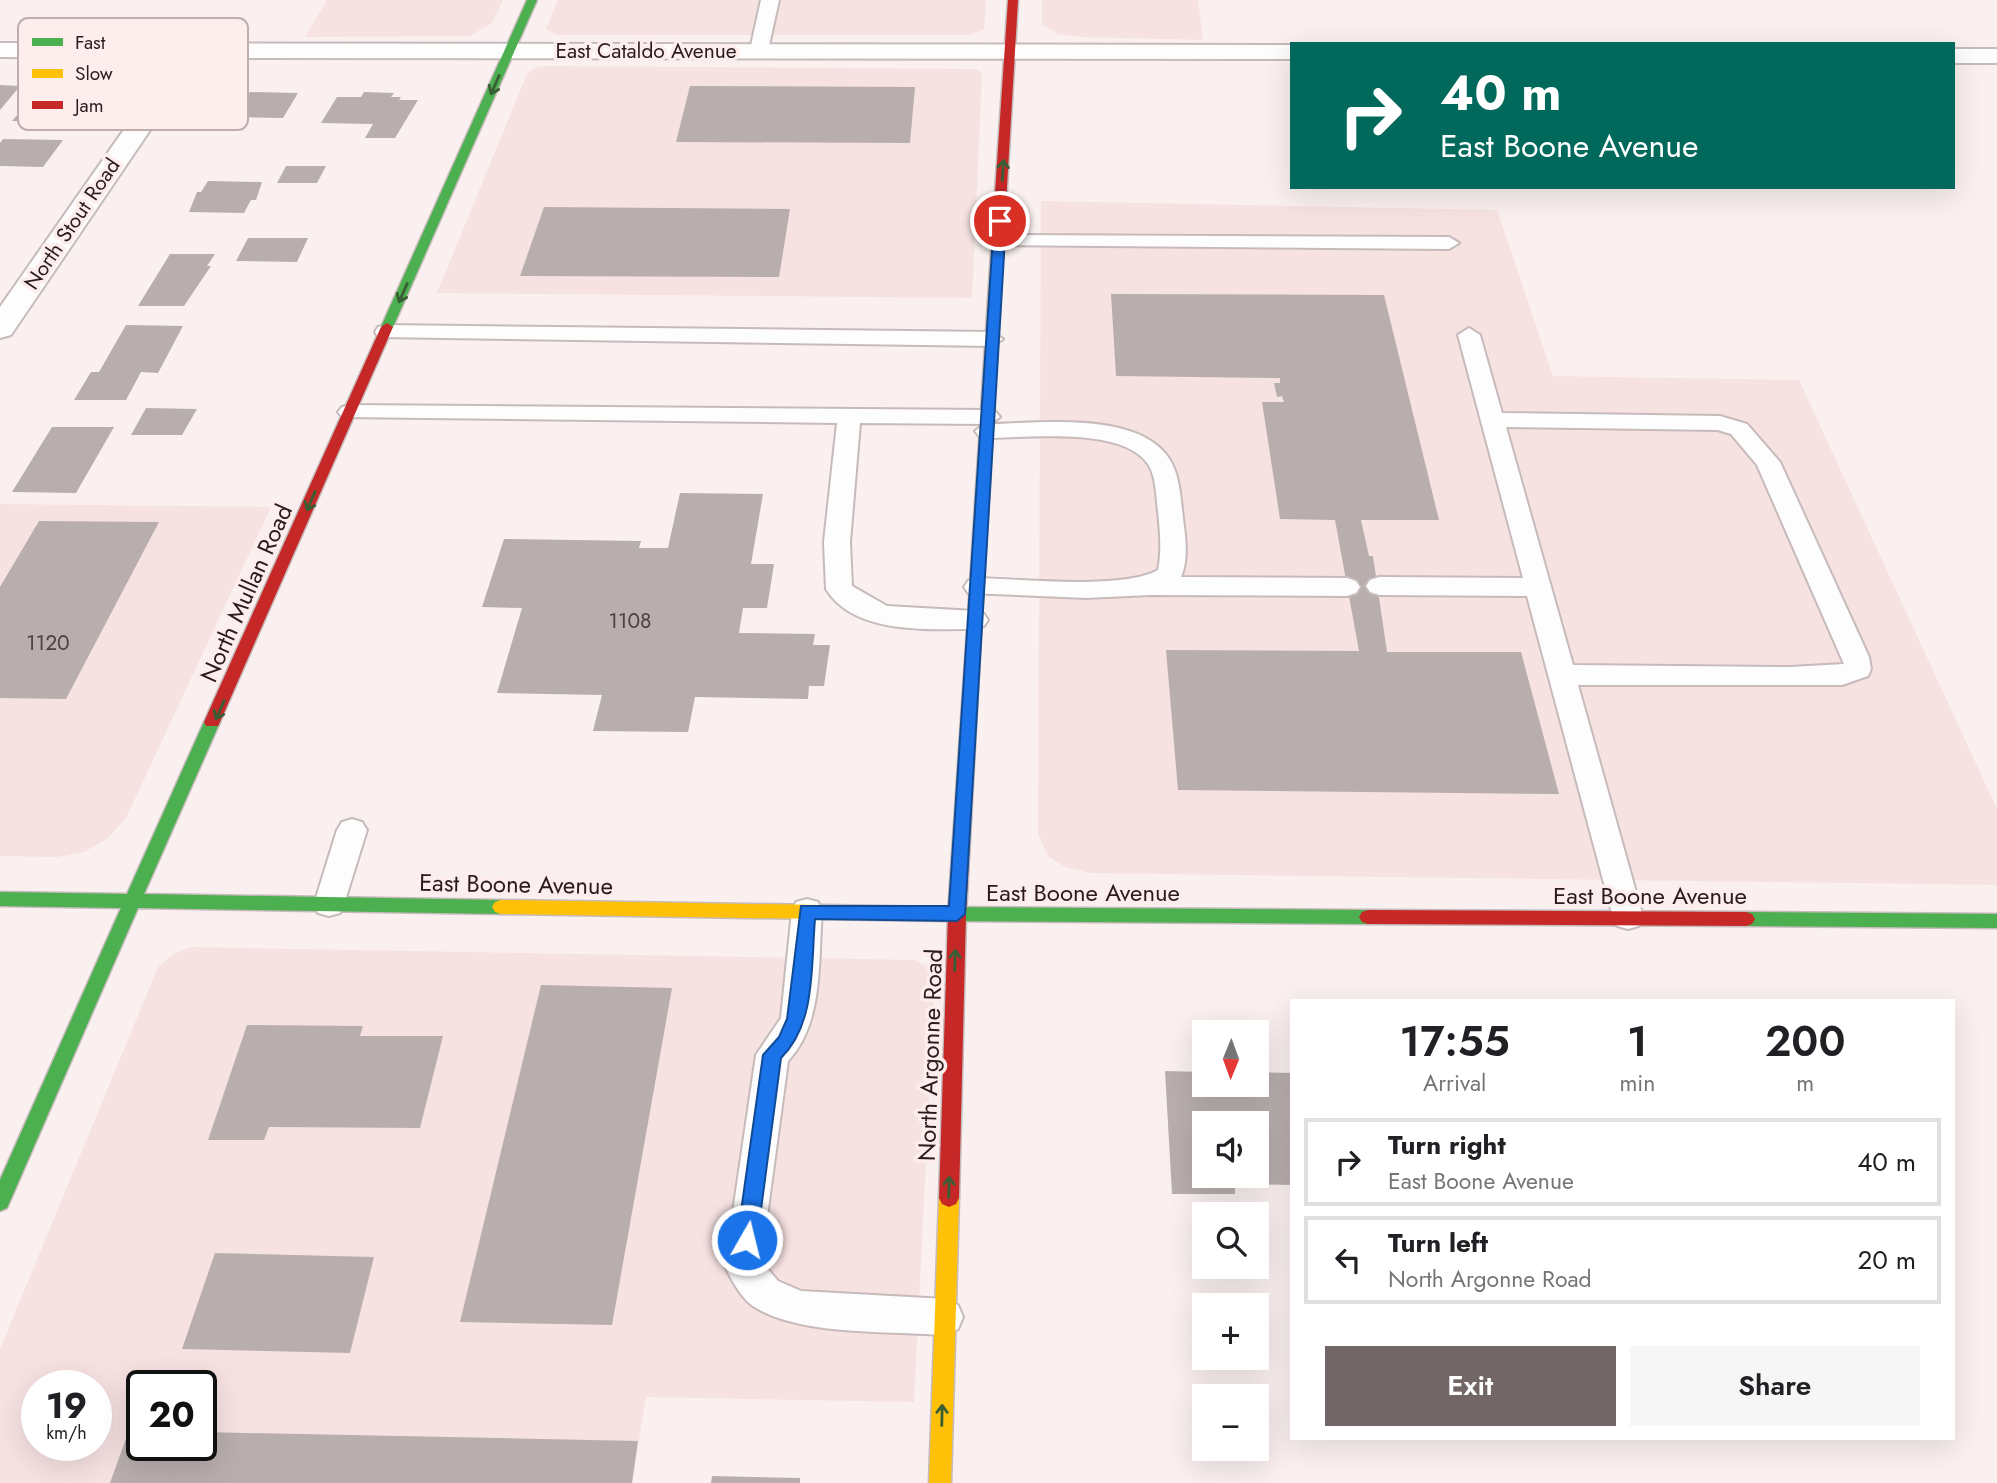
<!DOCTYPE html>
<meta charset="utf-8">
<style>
:root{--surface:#fff;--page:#f6f6f6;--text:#202124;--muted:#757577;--line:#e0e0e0;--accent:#736666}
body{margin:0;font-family:Jost,sans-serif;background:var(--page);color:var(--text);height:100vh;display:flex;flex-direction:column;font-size:26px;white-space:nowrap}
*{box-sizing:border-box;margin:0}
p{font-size:23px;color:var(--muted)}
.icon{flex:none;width:38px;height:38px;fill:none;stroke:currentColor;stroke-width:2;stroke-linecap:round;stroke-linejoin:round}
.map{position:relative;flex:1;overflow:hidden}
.side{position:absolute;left:1290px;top:999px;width:665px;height:441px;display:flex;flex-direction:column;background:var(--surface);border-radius:0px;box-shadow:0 7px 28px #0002}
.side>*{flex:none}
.hud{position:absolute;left:1290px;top:42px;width:665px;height:147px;border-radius:0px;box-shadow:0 7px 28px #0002;background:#00695c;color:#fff;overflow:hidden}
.needle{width:46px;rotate:181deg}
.buttons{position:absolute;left:1192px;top:1020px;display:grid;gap:14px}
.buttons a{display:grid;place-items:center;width:77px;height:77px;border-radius:0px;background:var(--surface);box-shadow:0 7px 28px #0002;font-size:35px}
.speed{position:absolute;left:21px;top:1370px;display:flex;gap:14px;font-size:35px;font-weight:700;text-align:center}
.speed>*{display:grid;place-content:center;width:91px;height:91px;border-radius:50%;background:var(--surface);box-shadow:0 7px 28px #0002;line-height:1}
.speed small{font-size:18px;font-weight:400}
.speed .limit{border:4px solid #111;border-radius:10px;background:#fff;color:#111}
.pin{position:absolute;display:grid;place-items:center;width:60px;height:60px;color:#fff;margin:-30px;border:4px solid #fff;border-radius:50%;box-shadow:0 2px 7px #0007}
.me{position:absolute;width:77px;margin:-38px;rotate:8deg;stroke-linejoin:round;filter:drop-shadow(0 0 5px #0008)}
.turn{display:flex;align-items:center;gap:24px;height:147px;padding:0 35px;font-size:32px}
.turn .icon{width:91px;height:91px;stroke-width:2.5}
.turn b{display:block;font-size:49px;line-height:60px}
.eta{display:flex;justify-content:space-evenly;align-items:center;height:119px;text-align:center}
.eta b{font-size:42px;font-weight:600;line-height:49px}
.action{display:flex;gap:14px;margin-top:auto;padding:14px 35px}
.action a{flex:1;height:80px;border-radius:0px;background:var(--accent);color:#fff;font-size:28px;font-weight:600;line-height:80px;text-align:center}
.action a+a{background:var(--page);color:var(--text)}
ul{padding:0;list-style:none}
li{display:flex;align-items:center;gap:21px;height:88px;margin:0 14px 10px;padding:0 21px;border:4px solid var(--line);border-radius:0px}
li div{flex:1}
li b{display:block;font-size:26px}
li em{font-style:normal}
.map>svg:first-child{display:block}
.built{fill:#f7e2e2;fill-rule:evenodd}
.building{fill:#b9aeae;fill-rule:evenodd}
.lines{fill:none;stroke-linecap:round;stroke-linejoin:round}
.lane-casing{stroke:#c6bbba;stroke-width:4}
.street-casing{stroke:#c6bbba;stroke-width:4}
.fast-casing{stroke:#c6bbba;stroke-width:3}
.slow-casing{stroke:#c6bbba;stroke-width:3}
.jam-casing{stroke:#c6bbba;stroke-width:3}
.lane{fill:#fefdfd;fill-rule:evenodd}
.street{fill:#fefdfd;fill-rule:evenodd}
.fast{fill:#4caf50;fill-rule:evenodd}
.slow{fill:#ffc107;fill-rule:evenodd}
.jam{fill:#c62828;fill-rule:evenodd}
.oneway{stroke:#395e33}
.route{fill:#1a73e8;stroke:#114b97;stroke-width:2}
.labels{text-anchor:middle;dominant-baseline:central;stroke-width:7;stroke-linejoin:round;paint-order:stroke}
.far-street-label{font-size:21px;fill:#2a1c1c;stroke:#fdeded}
.number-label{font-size:21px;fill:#4e4040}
.street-label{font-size:24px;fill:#2a1c1c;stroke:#fdeded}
.key{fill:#fdeded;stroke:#beaeae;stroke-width:2}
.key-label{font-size:19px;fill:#2a1c1c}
</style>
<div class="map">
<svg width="1997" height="1483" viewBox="0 0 1997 1483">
<rect width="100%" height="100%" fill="#faf0f0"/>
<!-- built -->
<path class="built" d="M327,0H503L492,23L470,36L305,37Z
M558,0H986L984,29L970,35H556L546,29Z
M1042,0H1198L1203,40L1081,37L1057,34L1042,24Z
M547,66L977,69L982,74L972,298L437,293L527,74L534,68Z
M1041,201L1497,210L1553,376L1799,380L1997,809V885L1090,873L1065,867L1048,856L1038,834Z
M0,504L271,507L126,818L108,838L84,852L57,857L0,856Z
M191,947L914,960L928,967L935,979L914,1402L646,1397L632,1483H0V1349L158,967L173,954ZM37,1386H96V1446H37ZM142,1386H201V1446H142Z"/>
<!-- building -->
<path class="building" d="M0,85L20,86L0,110Z
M690,86L915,87L910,143L676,142Z
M32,87H102L76,122L12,121L28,102H21Z
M250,92L298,93L283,118L234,117Z
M364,92L394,93L391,97H401L399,100H418L395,138H365L373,124L321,123L337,97H361Z
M3,139L63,140L43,167L0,166V143Z
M286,166H326L317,183H277Z
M208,181L262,182L256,200H251L244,213L189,212L197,192H201Z
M544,207L790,209L779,277L520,276Z
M248,238H308L297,262L236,261Z
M170,254H215L207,266H211L184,306H138Z
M1111,294L1384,295L1439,520H1361L1369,556H1373L1387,652H1521L1559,794L1178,790L1166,650L1359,651L1335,520L1280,519L1262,402H1284L1282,396L1277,397L1274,383H1280V378L1116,376Z
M126,325L183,326L158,373L141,372L126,400H74L91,372H99Z
M146,408L197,409L182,435H131Z
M52,427H114L76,493L12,492Z
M680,493L763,494L751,564H774L767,608H743L739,633L815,634L813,645H830L824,686H809L808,699L695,697L688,732L593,731L602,695L497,693L522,608L482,607L504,539L641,541L639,548H668Z
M39,521L159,522L66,699L0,698V587Z
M541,985L672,988L612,1325L460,1322Z
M247,1025L363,1026L360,1036H443L420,1128L269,1127L264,1140H208Z
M1165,1071L1204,1072V1085H1256V1072L1292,1073V1185L1235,1184V1194H1172ZM1204,1124H1256V1176H1204Z
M215,1253L374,1257L350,1353L182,1349Z
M129,1430H142V1446H201V1432L638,1441L632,1483H110Z
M712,1476L800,1478V1483H711Z"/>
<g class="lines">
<!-- lane casing -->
<g class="lane-casing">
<path id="lane" d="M761,0H779L768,50L759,55L750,50Z
M998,235L1449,237L1459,243L1449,249L991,245L988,241Z
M386,325L992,332L1003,339L992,346L378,337L375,332L378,327Z
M1469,328L1480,335L1502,413L1720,416L1747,424L1780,462L1869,657L1871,669L1868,676L1842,685H1578L1643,917L1639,926L1628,929L1617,926L1613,917L1527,596L1379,595L1370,592L1366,586L1370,580L1379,577L1523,578L1458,335ZM1506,427L1718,430L1731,434L1757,465L1844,664L1790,667L1573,665Z
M350,405L988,410L996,412L1000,417L990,424C1039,423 1130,412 1165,453C1178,468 1180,490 1182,509C1184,531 1190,556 1181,577L1347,578L1356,581L1360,587L1356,593L1347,596L1150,595L1086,598L968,593L964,587L968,581L977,578C1021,579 1123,590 1158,570C1162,551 1160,531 1158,511C1156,496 1156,476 1148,464C1122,426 1027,438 987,438L979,436L975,431L985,424L860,423L850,542L852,586L887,606L975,611L984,614L988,620L984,626L975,629C929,629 854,635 826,589L824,542L837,423L342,417L338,412L342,407Z
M352,819L362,822L367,830L344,904L340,913L329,916L318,913L314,904L337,830L342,822Z
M807,899L818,902L822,911C818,960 824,1023 788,1061L761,1261L778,1281L801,1291L945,1299L958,1305L963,1317L958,1329L945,1335C891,1331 798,1336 753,1306C741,1298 731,1279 725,1266L756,1055L781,1018L792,911L796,902Z"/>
</g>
<!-- street casing -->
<g class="street-casing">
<path id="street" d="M0,43L1292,45V59L199,58L11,335L0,338V307L174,58L0,57Z
M1953,49H1997V63H1953Z"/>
</g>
<!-- fast casing -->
<g class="fast-casing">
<path id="fast" d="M527,0H537L393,327L387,331L383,330L381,327Z
M212,716L220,722L144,894L501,900L507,902L510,907L507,912L501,914L138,908L7,1208L0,1211V1180L121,908L0,906V892L127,894L204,722Z
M946,907L1368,910L1374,912L1377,917L1374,922L1368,924L946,921L940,919L937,914L940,909Z
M1746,912L1997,914V928L1746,926L1740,924L1737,919L1740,914Z"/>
</g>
<!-- slow casing -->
<g class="slow-casing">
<path id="slow" d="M998,234L1004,237L982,615L975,620L968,615L992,237Z
M501,900L946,907L952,909L955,914L952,919L946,921L501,914L495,912L492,907L495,902Z
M949,1189L956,1192L959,1198L951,1483H929L939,1198L942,1192Z"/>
</g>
<!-- jam casing -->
<g class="jam-casing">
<path id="jam" d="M1008,0H1018L1004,237L998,240L992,237Z
M387,323L393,327L220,722L218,726H206L204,722L381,327Z
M975,610L982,615L966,914L959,1198L956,1204L949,1207L942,1204L939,1198L948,914L968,615Z
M1368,910L1746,912L1752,914L1755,919L1752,924L1746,926L1368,924L1362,922L1359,917L1362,912Z"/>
</g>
<!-- lane -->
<use href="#lane" class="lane"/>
<!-- street -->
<use href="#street" class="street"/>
<!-- fast -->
<use href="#fast" class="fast"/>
<!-- slow -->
<use href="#slow" class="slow"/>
<!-- jam -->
<use href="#jam" class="jam"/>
</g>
<!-- one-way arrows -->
<defs><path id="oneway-shaft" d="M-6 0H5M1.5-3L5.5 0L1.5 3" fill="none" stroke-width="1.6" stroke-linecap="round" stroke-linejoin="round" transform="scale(1.75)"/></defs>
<g class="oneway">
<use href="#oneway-shaft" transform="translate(495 85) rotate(114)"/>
<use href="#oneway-shaft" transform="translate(1003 170) rotate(-86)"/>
<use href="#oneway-shaft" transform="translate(403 293) rotate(114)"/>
<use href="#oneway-shaft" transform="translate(311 501) rotate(114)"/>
<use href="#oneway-shaft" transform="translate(220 710) rotate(114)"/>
<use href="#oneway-shaft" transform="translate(955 960) rotate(-88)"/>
<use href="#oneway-shaft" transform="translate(949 1187) rotate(-88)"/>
<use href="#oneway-shaft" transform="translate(942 1415) rotate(-89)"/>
</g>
<!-- route -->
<path class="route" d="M1000,218L1006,221L965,914L957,921L815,919C811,965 816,1024 781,1058L757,1240L754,1246L747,1249L739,1246L737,1240L763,1055L779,1037L787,1019L801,906H949L994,221Z"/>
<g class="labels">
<!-- far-street labels -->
<g class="far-street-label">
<text x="646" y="51">East Cataldo Avenue</text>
<text transform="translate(72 224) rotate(-56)">North Stout Road</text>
</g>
<!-- number labels -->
<g class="number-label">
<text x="630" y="621">1108</text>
<text x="48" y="643">1120</text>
</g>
<!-- street labels -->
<g class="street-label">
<text transform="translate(246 593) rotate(-66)">North Mullan Road</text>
<text transform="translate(516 884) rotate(1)">East Boone Avenue</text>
<text x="1083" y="892">East Boone Avenue</text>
<text x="1650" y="895">East Boone Avenue</text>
<text transform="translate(930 1055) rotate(-88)">North Argonne Road</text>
</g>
</g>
<!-- legend -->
<rect x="18" y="18" width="230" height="112" rx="10" class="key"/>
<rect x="32" y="38" width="31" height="8" fill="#4caf50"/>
<rect x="32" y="69" width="31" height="9" fill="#ffc107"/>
<rect x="32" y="101" width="31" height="8" fill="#c62828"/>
<g class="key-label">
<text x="75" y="49">Fast</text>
<text x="75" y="80">Slow</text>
<text x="75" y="112">Jam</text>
</g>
</svg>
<div class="buttons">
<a><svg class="needle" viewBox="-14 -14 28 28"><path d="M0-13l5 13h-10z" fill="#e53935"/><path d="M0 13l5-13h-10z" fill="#757577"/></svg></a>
<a><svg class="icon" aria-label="sound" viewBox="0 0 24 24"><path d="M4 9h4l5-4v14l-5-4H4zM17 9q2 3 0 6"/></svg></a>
<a><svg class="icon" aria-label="search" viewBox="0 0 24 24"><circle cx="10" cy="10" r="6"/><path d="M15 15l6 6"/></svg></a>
<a>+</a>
<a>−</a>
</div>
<div class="speed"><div>19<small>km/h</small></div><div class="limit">20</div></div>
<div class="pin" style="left:1000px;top:221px;background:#d93025"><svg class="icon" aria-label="arrive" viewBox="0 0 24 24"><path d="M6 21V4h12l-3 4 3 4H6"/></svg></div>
<svg class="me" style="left:747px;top:1240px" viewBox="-20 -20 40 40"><circle r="17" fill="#1a73e8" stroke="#fff" stroke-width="3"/><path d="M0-11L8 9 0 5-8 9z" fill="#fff"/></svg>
<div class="hud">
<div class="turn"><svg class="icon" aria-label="right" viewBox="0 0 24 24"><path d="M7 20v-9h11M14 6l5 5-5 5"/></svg><div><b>40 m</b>East Boone Avenue</div></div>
</div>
<section class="side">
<div class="eta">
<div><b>17:55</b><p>Arrival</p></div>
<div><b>1</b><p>min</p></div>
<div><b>200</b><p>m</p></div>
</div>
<ul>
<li><svg class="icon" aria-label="right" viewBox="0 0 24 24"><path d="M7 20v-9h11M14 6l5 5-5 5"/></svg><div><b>Turn right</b><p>East Boone Avenue</p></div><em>40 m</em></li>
<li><svg class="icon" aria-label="left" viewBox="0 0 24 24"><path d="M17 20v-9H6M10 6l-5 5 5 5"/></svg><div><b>Turn left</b><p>North Argonne Road</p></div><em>20 m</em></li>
</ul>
<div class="action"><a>Exit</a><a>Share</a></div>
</section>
</div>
